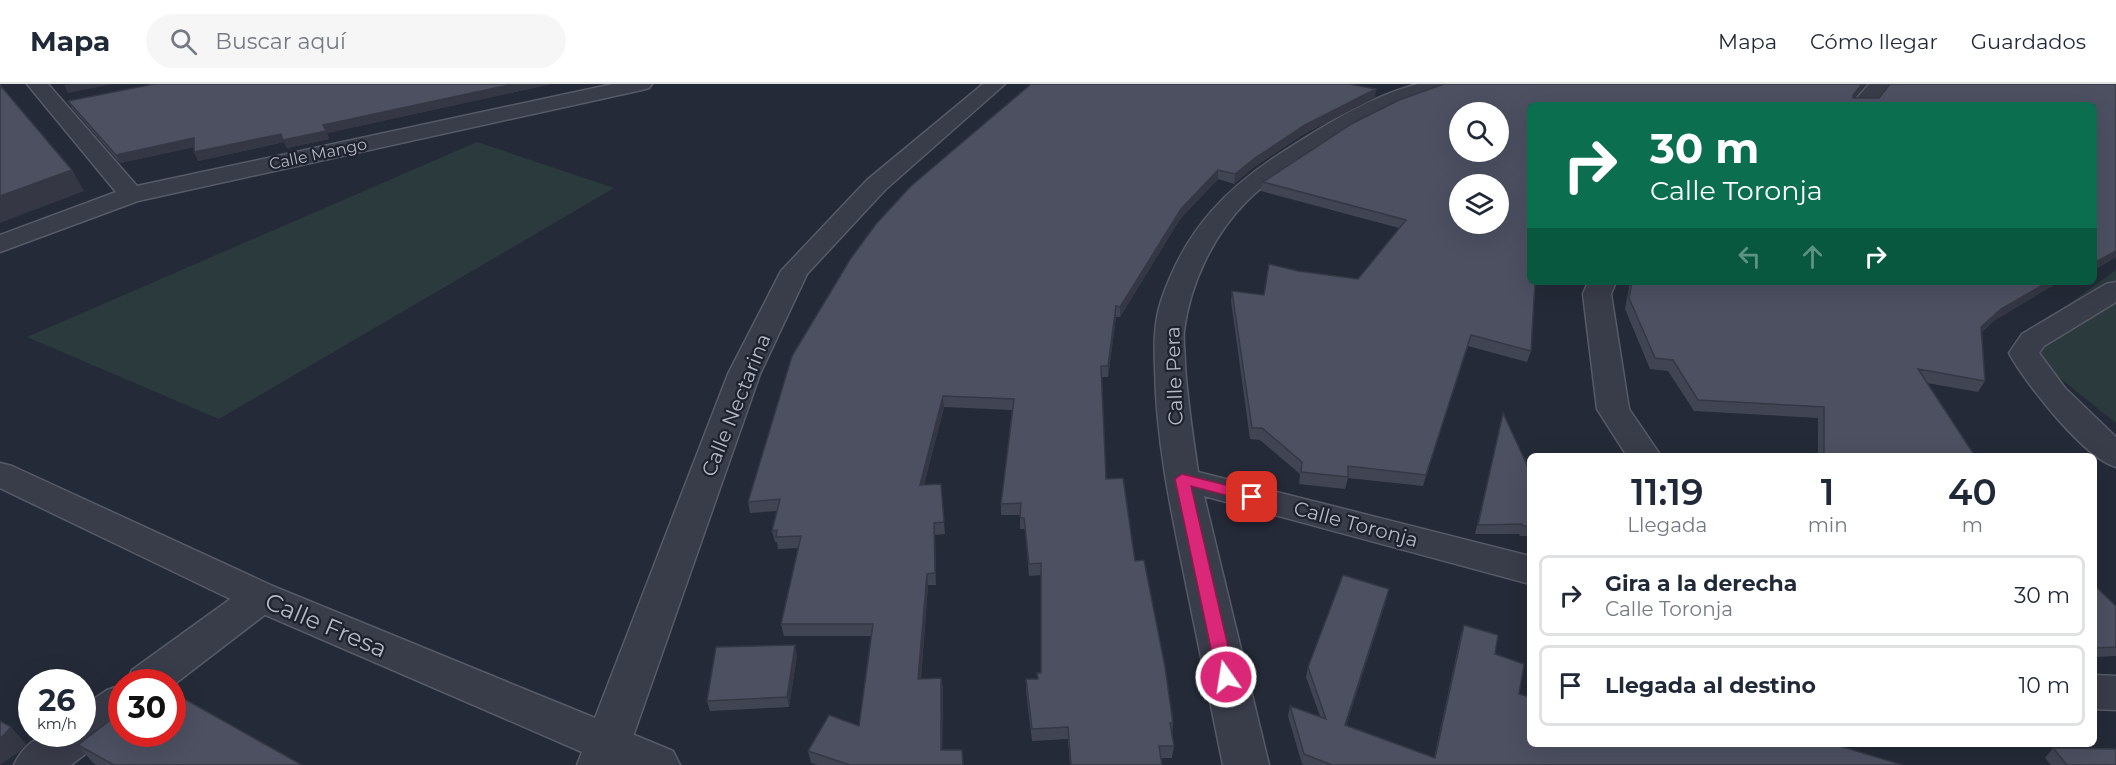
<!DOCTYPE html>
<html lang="es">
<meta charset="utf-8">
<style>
:root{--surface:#fff;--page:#f6f6f7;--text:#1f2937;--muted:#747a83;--line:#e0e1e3}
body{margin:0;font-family:Montserrat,sans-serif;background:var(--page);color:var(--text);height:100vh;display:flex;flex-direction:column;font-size:22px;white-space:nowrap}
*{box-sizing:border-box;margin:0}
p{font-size:20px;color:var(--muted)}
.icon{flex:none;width:33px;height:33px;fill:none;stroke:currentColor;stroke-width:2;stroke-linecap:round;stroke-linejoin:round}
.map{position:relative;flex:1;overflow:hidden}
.details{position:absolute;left:1527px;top:369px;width:570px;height:294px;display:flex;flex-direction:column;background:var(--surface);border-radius:9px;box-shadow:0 6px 24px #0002}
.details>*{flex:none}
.top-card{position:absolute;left:1527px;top:18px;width:570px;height:183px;border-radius:9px;box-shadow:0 6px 24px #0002;background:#0b6e4f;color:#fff;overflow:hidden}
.tools{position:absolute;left:1449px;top:18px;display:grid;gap:12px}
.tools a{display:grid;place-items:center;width:60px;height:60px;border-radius:50%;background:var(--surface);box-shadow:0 6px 24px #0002;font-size:30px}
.speed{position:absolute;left:18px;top:585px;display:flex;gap:12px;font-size:30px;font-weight:700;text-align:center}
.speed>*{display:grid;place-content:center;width:78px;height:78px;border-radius:50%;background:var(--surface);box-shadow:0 6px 24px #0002;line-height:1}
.speed small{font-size:15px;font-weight:400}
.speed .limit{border:9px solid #d22;background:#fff;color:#111}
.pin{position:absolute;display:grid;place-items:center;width:51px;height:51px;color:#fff;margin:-26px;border-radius:12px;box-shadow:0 3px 9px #0006}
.me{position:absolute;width:66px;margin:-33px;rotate:347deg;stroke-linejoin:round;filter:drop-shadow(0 0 4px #0008)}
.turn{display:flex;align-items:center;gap:21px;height:126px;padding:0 24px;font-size:27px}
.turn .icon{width:78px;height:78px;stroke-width:2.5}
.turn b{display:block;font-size:42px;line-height:51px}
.lanes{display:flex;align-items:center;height:57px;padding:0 24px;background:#0003;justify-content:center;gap:30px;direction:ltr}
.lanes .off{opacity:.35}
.eta{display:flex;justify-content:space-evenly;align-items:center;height:102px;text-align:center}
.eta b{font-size:36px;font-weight:600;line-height:42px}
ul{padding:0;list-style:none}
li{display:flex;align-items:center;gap:18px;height:81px;margin:0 12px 9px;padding:0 12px;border:3px solid var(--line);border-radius:9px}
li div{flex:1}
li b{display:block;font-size:22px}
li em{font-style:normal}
header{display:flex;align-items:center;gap:36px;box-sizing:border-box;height:84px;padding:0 30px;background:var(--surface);border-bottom:2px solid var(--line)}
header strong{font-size:28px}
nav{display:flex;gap:33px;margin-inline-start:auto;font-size:21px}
.search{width:420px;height:54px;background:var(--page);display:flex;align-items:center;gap:15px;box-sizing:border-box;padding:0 21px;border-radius:33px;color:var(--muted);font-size:22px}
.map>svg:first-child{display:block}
.green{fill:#2b3a3d}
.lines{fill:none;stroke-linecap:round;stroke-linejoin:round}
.minor-casing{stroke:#575a67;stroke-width:3}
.tertiary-casing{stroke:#575a67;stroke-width:3}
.minor{fill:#393c49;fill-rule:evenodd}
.tertiary{fill:#393c49;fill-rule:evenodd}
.wall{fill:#414553}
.shaded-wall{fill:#353844}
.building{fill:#4c5061;stroke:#353844;stroke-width:1.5;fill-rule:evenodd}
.route{fill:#db2777;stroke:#8e194d;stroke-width:1.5}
.labels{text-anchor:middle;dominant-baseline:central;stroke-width:4.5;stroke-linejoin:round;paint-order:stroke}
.far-street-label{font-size:16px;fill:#b4b7c4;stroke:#1e212e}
.street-label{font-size:20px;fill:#b4b7c4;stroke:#1e212e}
.near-street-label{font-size:24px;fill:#b4b7c4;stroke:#1e212e}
</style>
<header>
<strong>Mapa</strong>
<div class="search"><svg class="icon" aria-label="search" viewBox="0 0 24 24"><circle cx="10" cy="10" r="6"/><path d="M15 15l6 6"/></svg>Buscar aquí</div>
<nav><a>Mapa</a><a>Cómo llegar</a><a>Guardados</a></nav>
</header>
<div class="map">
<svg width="2116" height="681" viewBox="0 0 2116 681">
<rect width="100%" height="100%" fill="#252a38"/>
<!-- green -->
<path class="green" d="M477,58L614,104L219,335L27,253Z
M2116,186V339L2015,258Z"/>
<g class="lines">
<!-- minor casing -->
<g class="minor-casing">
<path id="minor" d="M27,0H48L137,102L613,0H652L649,4L642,6L138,117L0,168V151L116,108Z
M1418,0H1451L1448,4C1400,18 1358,39 1317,66C1293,82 1267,97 1247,117C1213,151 1190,200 1184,247C1183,257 1185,269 1185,279C1187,316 1193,351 1198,388L1530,472V500L1204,412L1269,681H1223C1210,617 1197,554 1184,490C1170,422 1156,354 1155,284C1154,261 1154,239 1161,217C1186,143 1228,102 1292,62C1332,37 1372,12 1418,0Z
M1869,0H1890L1873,21H1851Z
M1588,198H1616L1611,210L1629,325L1661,372H1627L1597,325L1583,210Z
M2116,198V218L2044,262L2039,269L2065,304L2116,353V383C2085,375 2025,299 2009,269L2022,250L2106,200Z
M261,499L275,503L281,513L275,523L172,602V598H126L132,586L247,503Z
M2094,591L2116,592V626L2094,625Z
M122,601V642L71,681H14C30,648 50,650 82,650V623L107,606Z
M608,640L673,667L680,681H611L592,672L586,659L592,646Z"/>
</g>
<!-- tertiary casing -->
<g class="tertiary-casing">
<path id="tertiary" d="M983,0H1005L885,106L807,190L760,290L623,681H577L582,668L247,523L0,404V379L12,382L275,503L595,634L728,290L781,187L867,96Z"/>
</g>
<!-- minor -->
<use href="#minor" class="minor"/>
<!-- tertiary -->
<use href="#tertiary" class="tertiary"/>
</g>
<!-- wall -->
<path class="wall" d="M154,0H551L327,49L329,55L287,64L284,58L198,77L194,63L120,79L72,24L68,17Z
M1444,0H1866L1854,14H1879L2116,0V173L2094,186V21H1530L1531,267L1527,278L1468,262L1423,402L1348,394L1345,405L1299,400L1300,390L1260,356L1250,355L1231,217L1232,207L1264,211L1298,187L1358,195L1399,144L1261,107L1263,98Z
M1375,14L1304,50L1254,83L1234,100L1218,95L1180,135L1120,233H1116L1108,293H1101L1106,395L1135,477L1173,639L1172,651L1174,662L1172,674H1161L1162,681H1070L1068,655L1032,657L1026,607V595H1037V589H1041V491L1029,492L1025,445H1020V431H1001V420L1012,326L944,323L924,401L941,400L945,450L935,451L936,501H928L921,595L941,594L943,606L942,666L963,681H818L811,679L808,667L859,642L871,552H784L781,540L798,464L778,465L777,458H775L772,447L777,427L750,429L748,418L792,272Z
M1630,198H2059L1995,236L1982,248L1985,297L1978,308L1927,299L1975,372H1818V334L1694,327L1668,287L1650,285L1625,225Z
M1503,329L1528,383H1530V452H1520L1519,450H1475Z
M2094,501L2116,522V572L2094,573Z
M1387,514L1346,642L1434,674L1461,550L1464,541L1495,570L1519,610L1530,660L1903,681H1304L1302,680L1288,632L1290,622L1320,632L1306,593L1308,583Z
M797,571L789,623L710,627L707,617Z
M78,661L302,681H97L93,679Z
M2053,664L2116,681H2051L2045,674Z"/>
<!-- shaded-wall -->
<path class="shaded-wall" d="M70,0H113L68,9L64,1Z
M514,0H551L327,49L329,55L287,64L284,58L198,77L194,68Z
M1862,0H1866L1849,20L1853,11Z
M1376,5L1375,14L1304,50L1254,83L1234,100L1235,90L1255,74L1305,41Z
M194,54L199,62L120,79L116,71Z
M72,86L84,107L0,139V112Z
M1218,86V95L1180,135L1120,233V223L1181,125Z
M2116,167V173L2094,186V179Z
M2048,198H2059L1995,236L1975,254L1981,243L2001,225Z
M1116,222V233L1108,293V282Z
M1471,251L1468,262L1423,402L1426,391Z
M943,312L944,323L921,412L920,401Z
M934,439L935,451L936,501L935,489Z
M927,490L928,501L920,607L918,595Z
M1389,505L1387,514L1343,651L1345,641Z
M795,561L797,571L789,623L787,613Z
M941,594L943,606L942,678L941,666Z
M11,643L26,660L19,668L0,681V654Z"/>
<!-- building -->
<path class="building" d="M154,0H514L323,41L326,47L283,56L281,50L194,68V54L116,71L68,17Z
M1031,0H1349L1376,5L1305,41L1255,74L1235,90L1218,86L1181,125L1120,223L1116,222L1108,282H1101L1106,395L1123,394L1135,477L1144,476L1165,583L1173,639H1170L1174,662H1159L1162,681H1071L1068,643L1032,645L1026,595H1038L1037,589H1041V479L1029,480L1024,434H1020L1021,419L1001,420L1014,315L943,312L920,401L941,400L944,438L934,439L935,489L927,490L918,595L941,594V666H962L963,681H850L808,667L829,631L859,642L873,540H781L801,452L776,453L777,446L772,447L780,415L748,418L792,272L851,174L876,140L911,102Z
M1444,0H1862L1853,11V14H1879L1890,0H2116V167L2094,179V21H1530V198H1535L1531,267L1471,251L1426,391L1348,382V393L1301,388L1302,378L1262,344H1252L1232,207L1264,211L1269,180L1298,187L1358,195L1406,136L1263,98L1351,40L1399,16ZM1460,28H1498V68H1460ZM1460,100H1498V140H1460Z
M0,1L72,86L0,112Z
M1632,198H2048L2001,225L1981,243L1985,297L1918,285L1975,372H1824V323L1698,316L1673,276L1655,274L1629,214Z
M1503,329L1528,383H1530V442H1523L1522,440L1478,441Z
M1343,491L1389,505L1345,641L1435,674L1464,541L1498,551L1495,570L1524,580L1519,610L1530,613V660H1833L1903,681H1332L1304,670L1290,622L1326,635L1308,583Z
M2094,501L2116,522V563L2094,564Z
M795,561L787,613L707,617L716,563Z
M172,608L302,681H114L78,661L122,627V650H172Z
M0,637L11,643L4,651L0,654Z
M2053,664L2116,665V681H2067Z"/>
<!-- route -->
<path class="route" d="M1182,390L1257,409L1259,413L1252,418L1191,402L1235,593L1232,598L1226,600L1220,598L1217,593L1175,395Z"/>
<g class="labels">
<!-- far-street labels -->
<g class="far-street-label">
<text transform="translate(318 70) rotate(-12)">Calle Mango</text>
</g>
<!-- street labels -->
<g class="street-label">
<text transform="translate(1174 292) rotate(-92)">Calle Pera</text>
<text transform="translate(736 321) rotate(-68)">Calle Nectarina</text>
<text transform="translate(1356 440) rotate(15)">Calle Toronja</text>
</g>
<!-- near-street labels -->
<g class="near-street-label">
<text transform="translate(326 541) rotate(23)">Calle Fresa</text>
</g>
</g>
</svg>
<div class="tools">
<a><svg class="icon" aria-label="search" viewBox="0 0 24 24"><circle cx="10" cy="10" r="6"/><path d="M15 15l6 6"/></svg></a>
<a><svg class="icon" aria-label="layers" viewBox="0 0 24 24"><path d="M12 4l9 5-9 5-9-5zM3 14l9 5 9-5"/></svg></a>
</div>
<div class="speed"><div>26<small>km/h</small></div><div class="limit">30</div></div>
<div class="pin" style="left:1252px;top:413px;background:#d93025"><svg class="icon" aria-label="arrive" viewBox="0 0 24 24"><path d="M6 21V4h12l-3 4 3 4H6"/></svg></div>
<svg class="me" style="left:1226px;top:593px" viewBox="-20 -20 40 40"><circle r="17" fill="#db2777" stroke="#fff" stroke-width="3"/><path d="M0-11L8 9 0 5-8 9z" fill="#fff"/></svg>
<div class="top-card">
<div class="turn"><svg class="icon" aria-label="right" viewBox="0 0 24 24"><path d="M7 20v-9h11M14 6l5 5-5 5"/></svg><div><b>30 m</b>Calle Toronja</div></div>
<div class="lanes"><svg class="icon off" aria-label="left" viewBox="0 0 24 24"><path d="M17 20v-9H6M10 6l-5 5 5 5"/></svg><svg class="icon off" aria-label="ahead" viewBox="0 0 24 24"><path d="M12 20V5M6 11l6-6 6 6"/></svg><svg class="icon" aria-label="right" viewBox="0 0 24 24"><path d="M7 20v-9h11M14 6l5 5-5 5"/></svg></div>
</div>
<section class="details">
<div class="eta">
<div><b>11:19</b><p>Llegada</p></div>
<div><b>1</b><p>min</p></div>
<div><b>40</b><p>m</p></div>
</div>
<ul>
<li><svg class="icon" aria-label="right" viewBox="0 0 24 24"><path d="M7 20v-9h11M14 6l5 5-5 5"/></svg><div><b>Gira a la derecha</b><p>Calle Toronja</p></div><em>30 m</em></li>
<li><svg class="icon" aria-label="arrive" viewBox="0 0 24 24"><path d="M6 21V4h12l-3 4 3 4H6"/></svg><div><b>Llegada al destino</b></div><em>10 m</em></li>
</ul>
</section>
</div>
